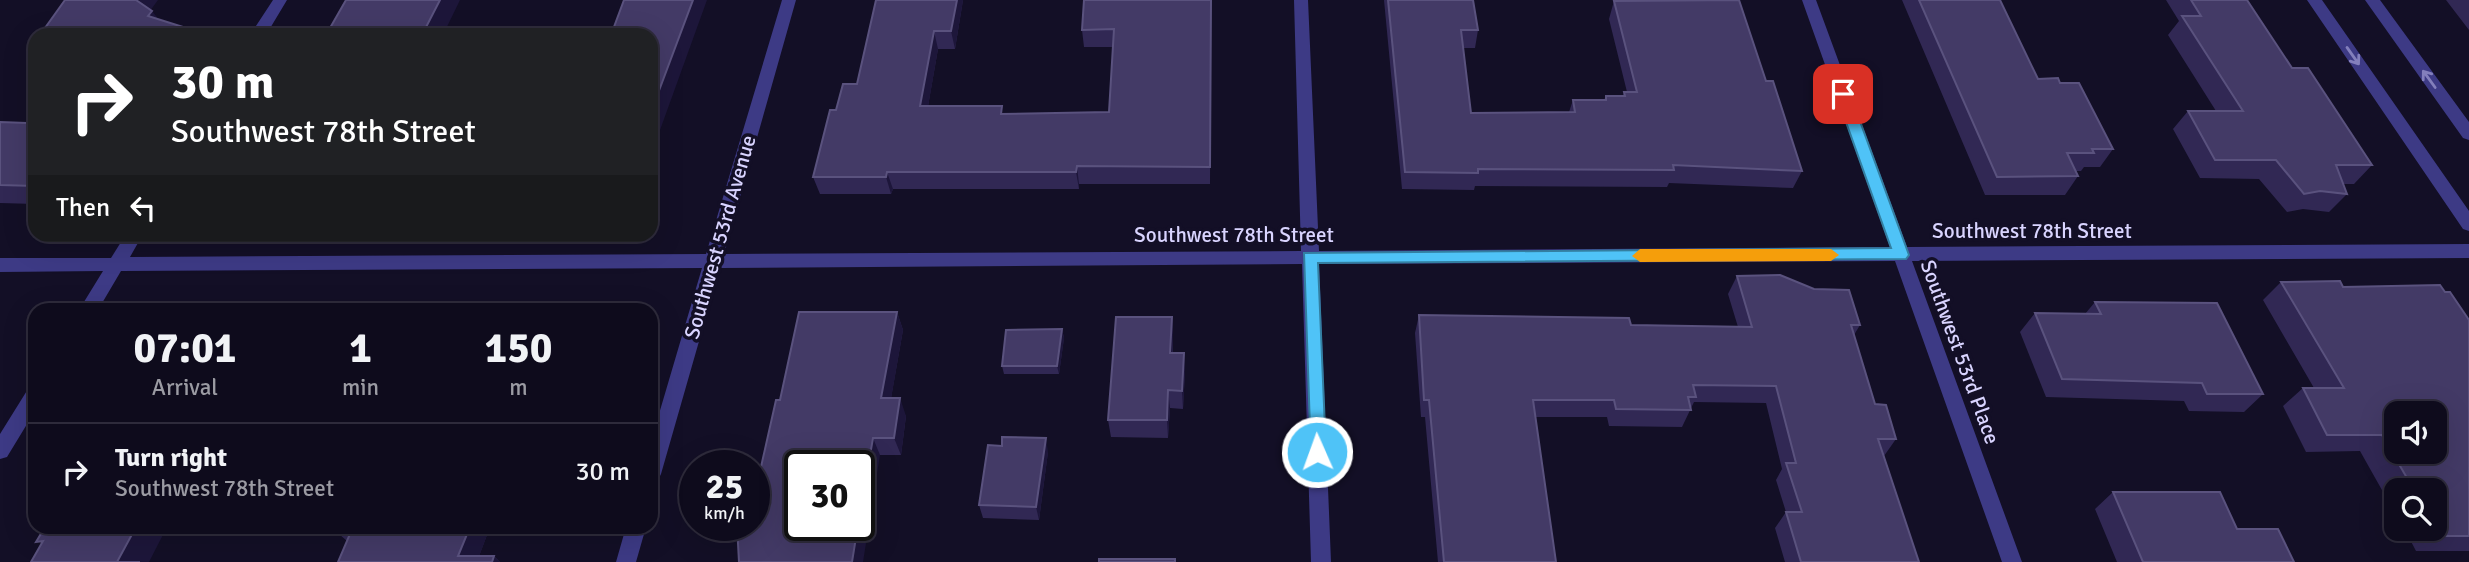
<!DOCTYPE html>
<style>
:root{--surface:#0e0b1c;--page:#1c1929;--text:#f1f3f6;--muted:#9b9ba3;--line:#2e2b3b}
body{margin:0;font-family:Signika,sans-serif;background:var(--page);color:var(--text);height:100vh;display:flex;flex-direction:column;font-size:26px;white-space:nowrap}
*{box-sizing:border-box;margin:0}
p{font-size:23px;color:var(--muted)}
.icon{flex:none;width:38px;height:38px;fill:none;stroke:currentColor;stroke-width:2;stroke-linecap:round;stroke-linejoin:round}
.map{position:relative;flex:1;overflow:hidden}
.panel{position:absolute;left:28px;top:303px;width:630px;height:231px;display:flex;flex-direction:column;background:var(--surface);border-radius:21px;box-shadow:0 7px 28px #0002,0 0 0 2px var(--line)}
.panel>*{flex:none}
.hud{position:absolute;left:28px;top:28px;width:630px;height:214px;border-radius:21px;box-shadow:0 7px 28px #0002,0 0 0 2px var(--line);background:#202124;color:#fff;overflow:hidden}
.tools{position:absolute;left:2384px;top:401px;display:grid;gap:14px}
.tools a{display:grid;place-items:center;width:63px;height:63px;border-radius:14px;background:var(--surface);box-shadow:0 7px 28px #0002,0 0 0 2px var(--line);font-size:35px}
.speed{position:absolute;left:679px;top:450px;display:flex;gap:14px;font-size:35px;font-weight:700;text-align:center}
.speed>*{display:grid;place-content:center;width:91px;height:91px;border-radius:50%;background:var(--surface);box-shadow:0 7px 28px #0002,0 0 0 2px var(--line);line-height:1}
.speed small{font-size:18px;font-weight:400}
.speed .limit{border:4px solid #111;border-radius:10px;background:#fff;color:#111}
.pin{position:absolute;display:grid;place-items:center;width:60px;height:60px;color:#fff;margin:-30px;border-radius:14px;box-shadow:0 4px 10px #0006}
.me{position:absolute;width:77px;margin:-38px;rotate:358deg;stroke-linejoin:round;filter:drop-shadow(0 0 5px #0008)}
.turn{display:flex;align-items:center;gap:24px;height:147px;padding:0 28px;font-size:32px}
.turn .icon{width:91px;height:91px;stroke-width:2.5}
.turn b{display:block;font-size:49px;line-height:60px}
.then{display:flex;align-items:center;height:66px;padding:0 28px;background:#0003;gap:14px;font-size:26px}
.eta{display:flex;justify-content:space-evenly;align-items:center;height:119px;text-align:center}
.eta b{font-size:42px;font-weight:700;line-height:49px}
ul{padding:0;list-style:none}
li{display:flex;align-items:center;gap:21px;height:98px;padding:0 28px;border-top:2px solid var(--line)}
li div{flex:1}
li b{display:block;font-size:26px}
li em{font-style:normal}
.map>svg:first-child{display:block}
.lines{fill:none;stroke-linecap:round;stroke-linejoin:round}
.minor{fill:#3d3a85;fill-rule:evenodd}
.wall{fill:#312854}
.shaded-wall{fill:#1d163a}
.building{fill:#433a66;stroke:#5a527e;stroke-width:2;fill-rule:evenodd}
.oneway{stroke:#837fbc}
.route{fill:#4fc3f7;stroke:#337fa1;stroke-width:2}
.slow{fill:#f59e0b}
.labels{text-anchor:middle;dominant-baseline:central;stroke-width:7;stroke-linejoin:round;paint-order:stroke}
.street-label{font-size:21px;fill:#d9d4ff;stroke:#130f26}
</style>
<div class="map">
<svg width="2469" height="562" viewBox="0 0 2469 562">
<rect width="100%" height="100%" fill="#130f26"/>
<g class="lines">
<!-- minor -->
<path class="minor" d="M273,0H287L266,35H250Z
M782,0H796L724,254L1301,251L1294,0H1308L1319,251L1890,247L1802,0H1816L1907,247L2469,244V258L1912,261L2022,562H2002L1895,261L1319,264L1331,562H1311L1302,264L720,268L661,474L658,480L651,483V441L702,268L121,271L98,310H79L103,271L0,272V258H111L126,234H143L130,257L706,254Z
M2307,0H2322L2469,211V231L2463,229Z
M2365,0H2380L2469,122V140L2463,138Z
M35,387V411L7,457L0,459V434L28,389Z
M626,527H646L636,562H616Z"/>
</g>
<!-- wall -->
<path class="wall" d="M876,0H963L955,49H938L928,106L1003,114L1109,112L1113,47H1084L1082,30L1211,0L1210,184H1079V189H893L891,194H820L813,177L836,110L857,84Z
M1384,0H1473L1478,30L1475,48H1463L1471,113L1569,112L1573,100H1604L1606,96H1623L1624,92H1627L1609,19L1614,1L1739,0L1766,81L1802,171L1793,188L1669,183L1667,187L1475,186L1474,190L1402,189Z
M1902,0H2000L2038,79L2060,83L2113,149L2100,167H2084L2081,171H2075L2078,176L2065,195H1985Z
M2166,0H2247L2292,68L2372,165L2354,184H2343L2347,194L2329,212L2303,209L2287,212L2259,179L2200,178L2173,129L2188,111H2216L2168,35L2179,21Z
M2446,0H2469V30Z
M35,113V204L0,203V122L27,123Z
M1737,276L1860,325L1854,335L1875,404L1896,439L1884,456L1919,562H1785L1775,528L1786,512L1776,480L1782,469L1766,403L1694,402L1682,427L1609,426L1607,417H1535L1556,562H1438L1425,417H1421L1415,333L1419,315L1631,325L1738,327L1728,294Z
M2281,282L2343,287L2445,292L2469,320V551H2416L2404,528H2434V490H2396V515L2360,451L2306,452L2283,406L2303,388H2314L2263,300Z
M2095,302L2263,394L2244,412L2189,411L2184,401L2046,397L2020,332L2035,313L2085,314Z
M897,312L903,330L891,398L906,416L901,455H880L761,467L780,400Z
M1172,317L1173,336V353L1185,371L1183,409L1170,408L1168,438L1111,437L1108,420Z
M1062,329L1064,338L1059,374H1004L1002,366Z
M1048,452L1039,520L983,518L979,505Z
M2113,492L2237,529L2294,562H2117L2095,509Z
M342,527H490L479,556H494L500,562H338L347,541L339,534Z"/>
<!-- shaded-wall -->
<path class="shaded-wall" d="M134,0H158L147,15Z
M440,0H460L443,35H422Z
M693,0H707L651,155V112Z
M957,0H963L955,49L951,31Z
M152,11L167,30L148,16Z
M934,31L938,49L925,124L920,106Z
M1077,166L1079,184V189L1076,172Z
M887,172L893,189L891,194L886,177Z
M897,312L903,330L888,416L881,398Z
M1172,317L1173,336L1172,371L1170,353Z
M1062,329L1064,338L1059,374L1057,366Z
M1184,353L1185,371L1183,409L1182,391Z
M1168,390L1170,408L1168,438L1167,420Z
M900,398L906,416L901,455L894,438Z
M873,438L880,455L863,562H852L858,525H859Z
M1046,438L1048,452L1039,520L1036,507Z
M136,527H167L149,562H117Z
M470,527H490L477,562L458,556Z
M494,556L500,562H492Z"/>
<!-- building -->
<path class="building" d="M65,0H136L152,11L148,16L199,32V35H40Z
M346,0H440L422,35H326Z
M624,0H693L651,112V35H611Z
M876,0H957L951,31H934L920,106H1002L1001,114L1109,112L1114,29L1082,30L1084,0H1211L1210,167L1077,166L1076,172H887L886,177H813L830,110H836L843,84H857Z
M1388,0H1473L1478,30H1461L1471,113L1575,112L1573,100H1606V96H1625L1624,92H1637L1614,1L1739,0L1766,81H1773L1802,171L1673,165L1674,170L1478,169V173L1405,172Z
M1919,0H2000L2038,79L2058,78L2060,83H2079L2113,149H2092L2094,153H2067L2078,176L1997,177Z
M2191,0H2247L2292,68H2308L2372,165H2336L2347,194L2320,191L2304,194L2276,160H2215L2188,111H2243L2182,16H2201Z
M35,113V186L0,185V122L27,123Z
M1780,275L1814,289L1849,290L1860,325H1851L1875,404L1886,405L1896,439H1878L1919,562H1801L1786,512H1802L1786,463H1796L1776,386L1693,385L1696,397H1688L1691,410L1616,409L1614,400H1533L1556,562H1444L1429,400H1424L1419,315L1629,318L1631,325L1752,327L1737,276Z
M2340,281L2343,287L2440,285L2445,292H2450L2469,320V536H2440L2434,525V490H2414L2382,435H2327L2303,388H2344L2281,282ZM2396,413H2434V452H2396Z
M2095,302L2217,303L2263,394H2207L2202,383L2062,379L2035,313L2101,314Z
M799,312H897L881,398H900L894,438H873L859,519V466H800V525H858L852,562H739L737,525H754V467H761L776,400H780Z
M1116,317H1172L1170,353H1184L1182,391L1168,390L1167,420H1108Z
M1062,329L1057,366H1002L1006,330Z
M1002,437L1046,438L1036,507L979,505L988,445L1002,446Z
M2113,492H2220L2237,529H2278L2294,562H2143Z
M45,527H136L117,562H140H31L43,541L36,542Z
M342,527H470L458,556H494L492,562H338L350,534H339Z
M1099,559H1175V562H1099Z"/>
<!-- one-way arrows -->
<defs><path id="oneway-shaft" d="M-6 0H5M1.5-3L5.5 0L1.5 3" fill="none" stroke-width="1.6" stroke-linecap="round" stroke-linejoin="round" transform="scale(1.75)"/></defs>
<g class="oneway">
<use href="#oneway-shaft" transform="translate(2353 56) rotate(55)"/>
<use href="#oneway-shaft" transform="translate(2429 79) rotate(-126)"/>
</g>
<!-- route -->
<path class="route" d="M1843,89L1850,94L1909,255L1906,259L1318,263L1326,452L1317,459L1311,457L1304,253L1891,248L1836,94Z"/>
<!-- slow -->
<path class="slow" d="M1640,249H1831L1839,255L1831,261L1640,262L1632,256Z"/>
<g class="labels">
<!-- street labels -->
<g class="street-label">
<text x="2032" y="231">Southwest 78th Street</text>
<text x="1234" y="235">Southwest 78th Street</text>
<text transform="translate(720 237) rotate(-74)">Southwest 53rd Avenue</text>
<text transform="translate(1960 352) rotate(70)">Southwest 53rd Place</text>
</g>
</g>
</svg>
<div class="tools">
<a><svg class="icon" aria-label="sound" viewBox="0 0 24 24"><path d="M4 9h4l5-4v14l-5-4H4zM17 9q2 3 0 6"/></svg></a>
<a><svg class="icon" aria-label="search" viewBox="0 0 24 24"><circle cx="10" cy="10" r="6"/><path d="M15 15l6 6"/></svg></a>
</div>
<div class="speed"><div>25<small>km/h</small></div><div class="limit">30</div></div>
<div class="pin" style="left:1843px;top:94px;background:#d93025"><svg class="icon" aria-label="arrive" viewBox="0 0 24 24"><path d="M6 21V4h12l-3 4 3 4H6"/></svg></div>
<svg class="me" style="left:1317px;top:452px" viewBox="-20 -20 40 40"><circle r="17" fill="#4fc3f7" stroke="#fff" stroke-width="3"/><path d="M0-11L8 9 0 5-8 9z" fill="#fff"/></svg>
<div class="hud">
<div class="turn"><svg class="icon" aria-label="right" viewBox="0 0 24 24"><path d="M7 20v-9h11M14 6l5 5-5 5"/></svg><div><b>30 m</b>Southwest 78th Street</div></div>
<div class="then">Then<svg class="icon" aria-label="left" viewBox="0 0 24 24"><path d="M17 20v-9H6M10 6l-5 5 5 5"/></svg></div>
</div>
<section class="panel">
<div class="eta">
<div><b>07:01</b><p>Arrival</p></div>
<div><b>1</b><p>min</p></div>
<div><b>150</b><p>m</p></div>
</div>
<ul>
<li><svg class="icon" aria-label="right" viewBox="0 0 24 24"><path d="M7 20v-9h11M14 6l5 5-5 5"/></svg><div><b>Turn right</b><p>Southwest 78th Street</p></div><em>30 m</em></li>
</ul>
</section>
</div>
